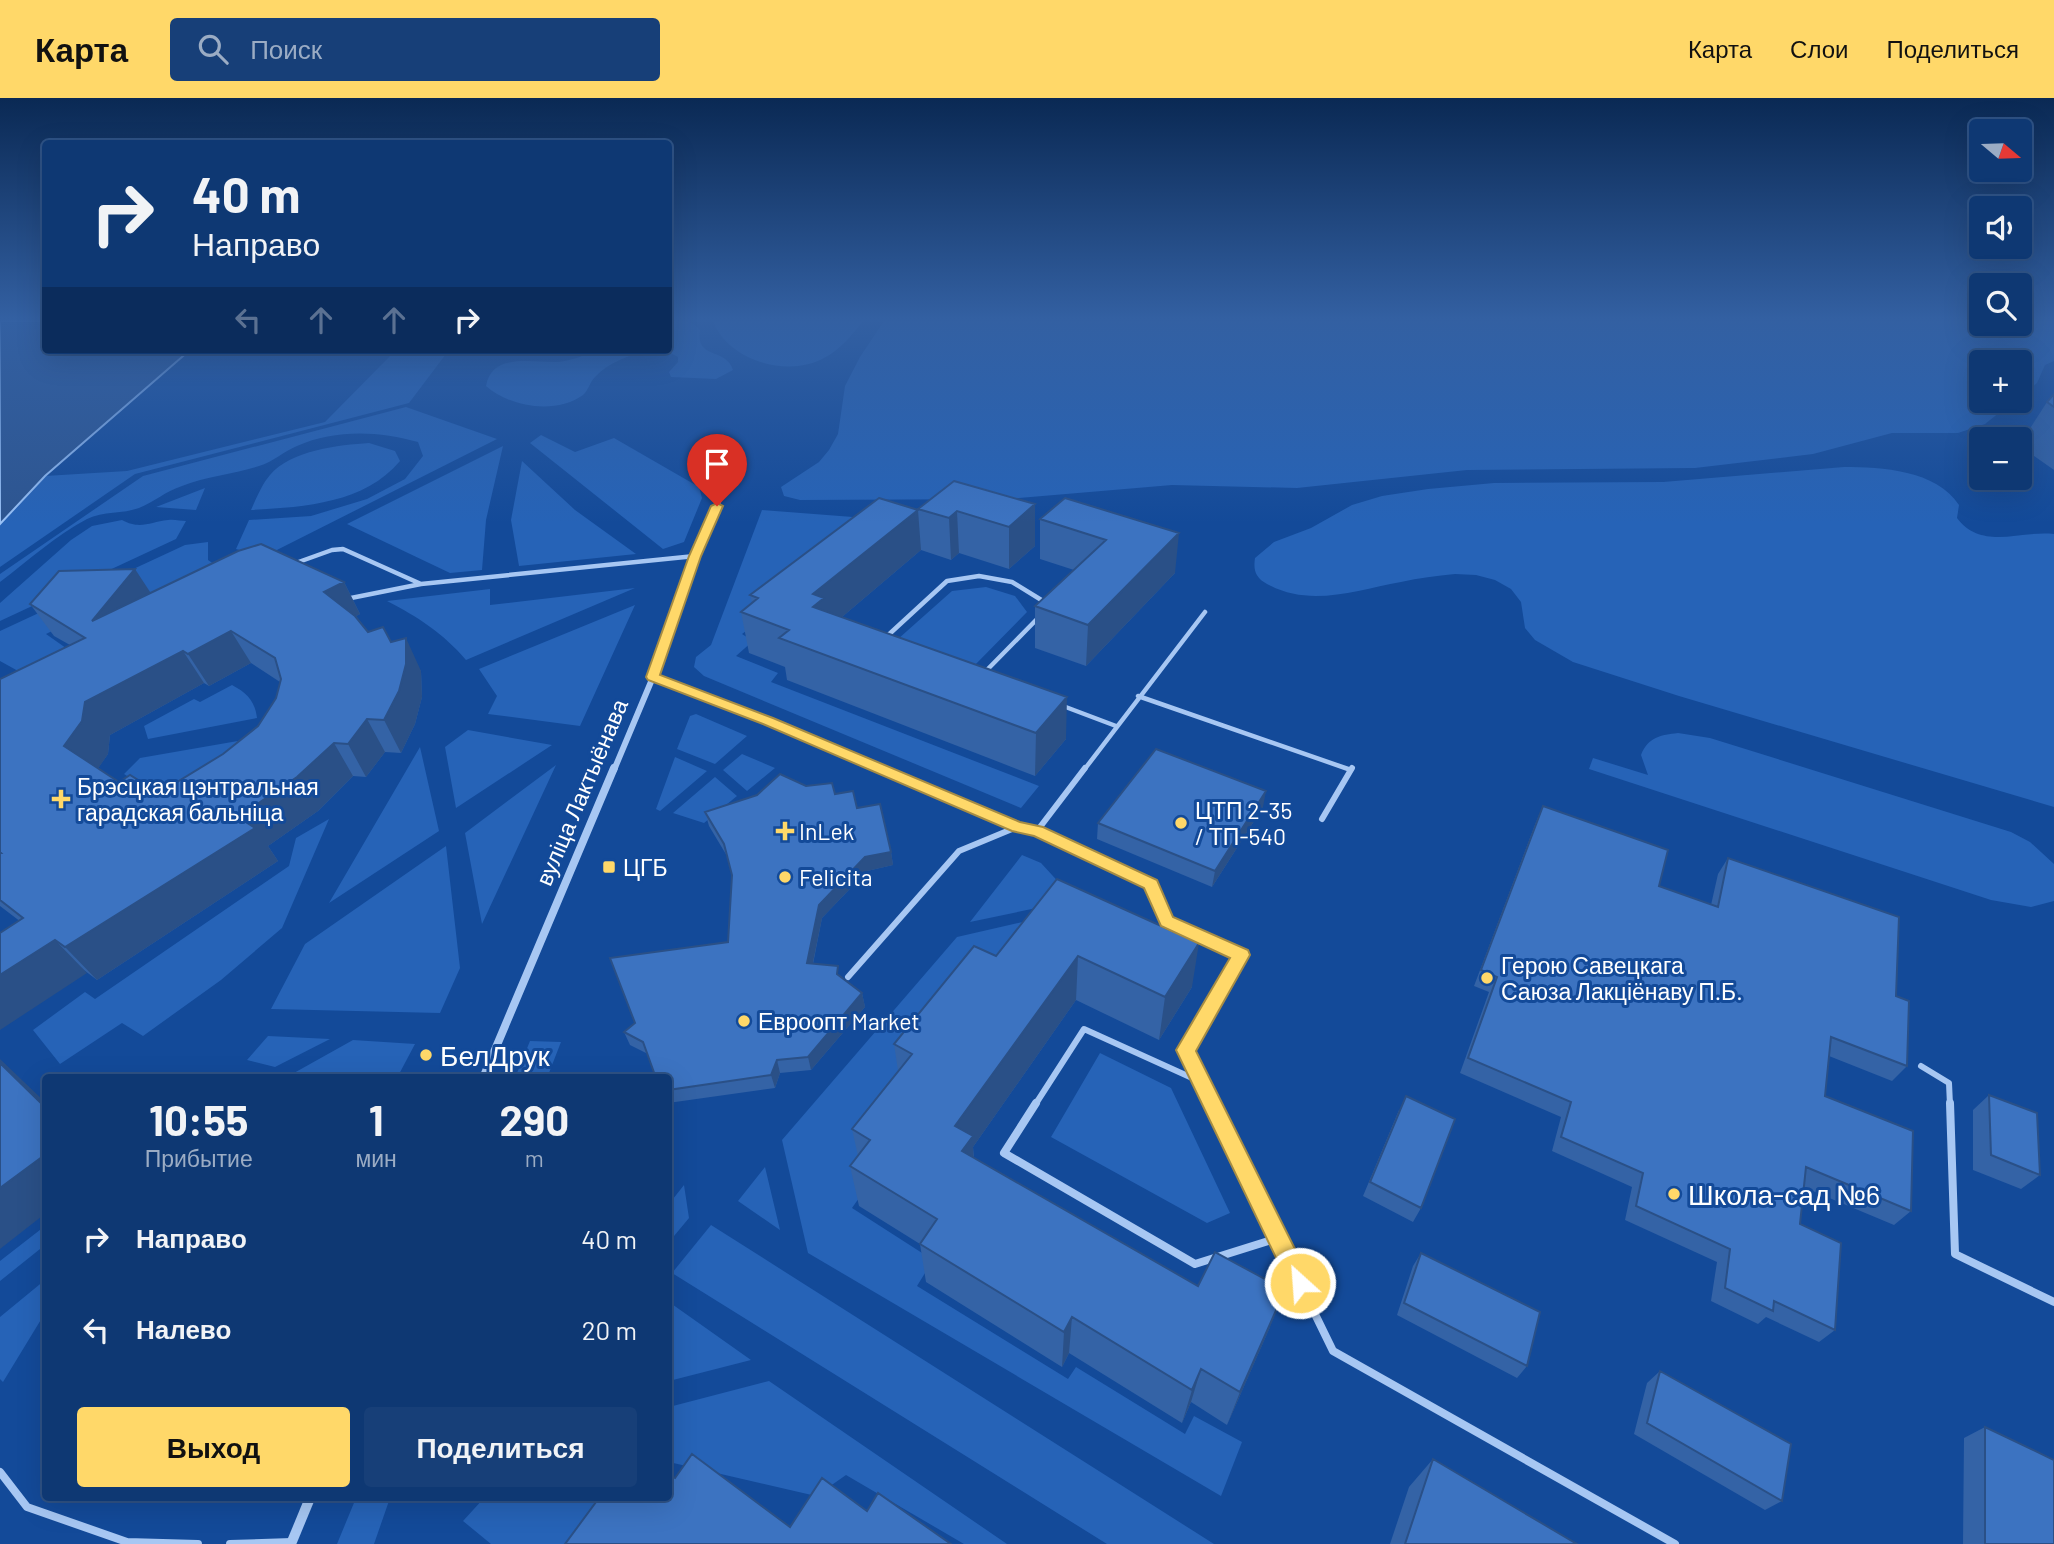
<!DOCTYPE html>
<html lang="ru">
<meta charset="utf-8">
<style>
:root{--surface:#0e3873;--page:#173f78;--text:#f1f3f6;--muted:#9bacc4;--line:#2e5285;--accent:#ffd869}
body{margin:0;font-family:Barlow,sans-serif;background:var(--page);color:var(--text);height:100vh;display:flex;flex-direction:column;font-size:26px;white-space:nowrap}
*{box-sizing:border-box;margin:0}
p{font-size:23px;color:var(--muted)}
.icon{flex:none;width:38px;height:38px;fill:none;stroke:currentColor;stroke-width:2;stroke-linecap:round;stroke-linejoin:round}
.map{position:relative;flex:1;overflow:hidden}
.side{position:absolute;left:42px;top:976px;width:630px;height:427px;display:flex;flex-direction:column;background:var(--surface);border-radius:7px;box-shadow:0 7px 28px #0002,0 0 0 2px var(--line)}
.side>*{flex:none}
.hud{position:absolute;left:42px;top:42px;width:630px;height:214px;border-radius:7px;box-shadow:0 7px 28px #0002,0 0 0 2px var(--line);background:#0e3873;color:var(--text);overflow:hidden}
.needle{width:46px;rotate:109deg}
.buttons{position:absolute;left:1969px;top:21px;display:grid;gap:14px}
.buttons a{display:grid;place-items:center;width:63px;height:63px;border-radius:7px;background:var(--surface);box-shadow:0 7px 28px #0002,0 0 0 2px var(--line);font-size:35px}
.pin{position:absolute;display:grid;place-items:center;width:60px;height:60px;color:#fff;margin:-72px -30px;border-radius:50% 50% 50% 0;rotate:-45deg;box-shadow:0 0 7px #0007}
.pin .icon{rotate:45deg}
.me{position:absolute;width:77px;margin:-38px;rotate:334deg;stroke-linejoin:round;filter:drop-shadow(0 0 5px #0008)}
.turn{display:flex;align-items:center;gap:24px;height:147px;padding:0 35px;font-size:32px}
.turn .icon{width:91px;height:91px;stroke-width:2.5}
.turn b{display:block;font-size:49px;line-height:60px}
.lanes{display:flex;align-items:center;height:66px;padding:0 35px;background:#0003;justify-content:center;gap:35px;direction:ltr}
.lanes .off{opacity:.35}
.eta{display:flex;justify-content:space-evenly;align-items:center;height:119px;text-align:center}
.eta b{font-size:42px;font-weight:700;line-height:49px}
.primary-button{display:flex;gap:14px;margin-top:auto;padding:14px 35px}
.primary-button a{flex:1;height:80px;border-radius:7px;background:var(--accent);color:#111;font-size:28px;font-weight:700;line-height:80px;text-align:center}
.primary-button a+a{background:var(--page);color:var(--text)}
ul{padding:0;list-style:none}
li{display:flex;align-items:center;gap:21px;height:91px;padding:0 35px}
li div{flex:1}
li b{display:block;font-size:26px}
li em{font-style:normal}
header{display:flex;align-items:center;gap:42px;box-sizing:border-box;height:98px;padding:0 35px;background:var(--accent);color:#111}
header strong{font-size:33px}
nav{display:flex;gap:38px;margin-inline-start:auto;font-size:24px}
.search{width:490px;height:63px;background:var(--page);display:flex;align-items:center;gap:18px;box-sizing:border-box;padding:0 24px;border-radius:7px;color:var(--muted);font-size:26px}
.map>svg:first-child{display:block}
.green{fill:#2663b7}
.water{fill:#2d5590;stroke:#99c1f6;stroke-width:2}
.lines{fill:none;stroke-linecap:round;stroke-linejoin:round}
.lane-far2{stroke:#a7c7f3;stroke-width:4.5}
.lane-far1{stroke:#a7c7f3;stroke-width:6}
.lane{stroke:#a7c7f3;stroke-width:8}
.street-far3{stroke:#a7c7f3;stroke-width:4.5}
.street-far2{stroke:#a7c7f3;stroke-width:6}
.street-far1{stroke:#a7c7f3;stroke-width:8}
.street{stroke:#a7c7f3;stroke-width:10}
.wall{fill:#3463a6;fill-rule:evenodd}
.shaded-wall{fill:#2a5087}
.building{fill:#3c73c1;stroke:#2a5087;stroke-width:2;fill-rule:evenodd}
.route{fill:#ffd869;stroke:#a68c44;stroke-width:2}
.poi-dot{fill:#ffd869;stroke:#134a99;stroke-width:2.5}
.labels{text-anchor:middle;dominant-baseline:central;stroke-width:6;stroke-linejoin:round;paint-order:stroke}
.poi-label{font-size:23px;fill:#fff;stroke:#134a99;text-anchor:start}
.street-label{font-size:23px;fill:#fff;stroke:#134a99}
.near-poi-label{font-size:28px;fill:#fff;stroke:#134a99;text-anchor:start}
</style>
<header>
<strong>Карта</strong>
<div class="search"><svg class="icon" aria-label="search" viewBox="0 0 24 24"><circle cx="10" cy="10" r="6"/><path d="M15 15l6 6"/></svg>Поиск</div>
<nav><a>Карта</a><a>Слои</a><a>Поделиться</a></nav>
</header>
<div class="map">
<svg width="2054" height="1446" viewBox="0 0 2054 1446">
<rect width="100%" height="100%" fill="#134a99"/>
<!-- green -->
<path class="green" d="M669,223C681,223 691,221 700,232C695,262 726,249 733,272L716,281L671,279L669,274L678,264V259L665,252H668Z
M713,223H863C852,237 841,251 824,260C788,280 728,263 713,223Z
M884,223H1981V226H2020V223H2054V263L2045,267L2037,285L2020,299V264H1981V303H2014L1985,326L1958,335H1892L1813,356L1695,370L1467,372L1297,390L1172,387L1008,401L800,402L784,398L781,389L819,364L829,352L838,336L845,288L860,259Z
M396,252H449L409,305L135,376L0,469V426L45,378L127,373L325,324Z
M595,252H648C628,258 609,264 595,279C590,284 588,293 583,297C555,317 510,309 486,288C492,254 533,265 557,264C571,263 583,258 595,252Z
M406,309L497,341L263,459L236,451L249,422L311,418L367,401L405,381L423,358L418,344C379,333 335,331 297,348C284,353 273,364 259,368C234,376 207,378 182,388C166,393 154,404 139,410C123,416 103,413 87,421C56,437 28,463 0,484V476L143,378Z
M541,337L575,354L614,340L699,389L702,400L684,444L663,451L530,345Z
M369,345L395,353L400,363C364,406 303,409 251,412C256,401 262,386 270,377C291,352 339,347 369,345Z
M503,348L486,422L482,472L450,475L347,426Z
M522,363L575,412L636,456L519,468L511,422Z
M1844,369C1882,369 1936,372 1959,407L1957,420C1982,453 2020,432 2054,436V709L1679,598L1573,564L1535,542L1525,530L1521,504L1511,491L1495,482L1476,477L1455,476C1436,478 1419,480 1401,484C1356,492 1310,510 1267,486C1256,480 1253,473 1255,460L1274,444L1311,430L1352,407L1382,398L1428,391L1494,385L1663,384Z
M205,390L196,412L156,409Z
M762,412L931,425L882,431L742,536L753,543L736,558L778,575L771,584L1039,688L1021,710L704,578L694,569L696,559L711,547Z
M122,422C140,432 150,424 168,422C174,421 181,423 186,423L176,441L0,523V505L71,442L92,428Z
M208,444V462L224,473L64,527L46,536L73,555L47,589L0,563V533L185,447Z
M986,489L1015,498L1027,514L973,569L898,541L952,493Z
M635,490L466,562C443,535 418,519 387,503L490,491V507Z
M635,507L580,628L488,616L497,598L479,571Z
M232,587C247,595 255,603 257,620L148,641L144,628L194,601L200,604Z
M696,616L747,638L715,666L677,651L690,618Z
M468,632L552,647L456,710L445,649Z
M1678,635L1710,640L2011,734L2030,744L2054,766V803L2031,809L1991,802L1589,671L1593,660L1648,677L1641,657C1648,639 1661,637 1678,635Z
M255,640L157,698L124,676L140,660Z
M420,649L439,733L329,805Z
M742,656L775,670L747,693L723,672Z
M675,659L707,673L660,713L656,711Z
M556,667L482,826L465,735Z
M715,679L737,698L704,725L673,715Z
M329,721L282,830L221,882L143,938L122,925L60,966L33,932L85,894L95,901L289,768L296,740Z
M446,748L460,870L440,915L271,911L305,846Z
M1022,757L1041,765L1075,802L970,824Z
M1058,816L852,1110L933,1162L917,1188L1068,1281L1076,1269L1185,1336L1194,1318L1242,1344L1221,1398L808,1155L782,1042L957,839Z
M268,938L330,941L275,969L247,962Z
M353,942L415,946L397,980H285Z
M530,943L561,944L547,980H515Z
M1100,955L1171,990L1230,1115L1207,1125L1051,1039Z
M765,1069L780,1132L738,1103Z
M684,1087L689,1120L669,1144V1106Z
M711,1127L1214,1446H1107L672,1175Z
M45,1128V1147L0,1183V1163Z
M45,1182V1215L3,1284L0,1281V1219Z
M669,1204L751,1262L669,1283Z
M769,1283L1007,1446H964L846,1377L816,1398L669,1364V1309Z
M356,1400H390L374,1446H337Z
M484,1400H638L603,1446H491L463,1423Z"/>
<!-- water -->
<path class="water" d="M0,223H45L46,252H190L45,378L0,426Z"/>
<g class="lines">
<!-- lane-far2 -->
<path class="lane-far2" d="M293,466L332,452L343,451L421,486L695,458
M346,501L421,486
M885,540L947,483L979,478L1012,484L1043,503V506
M983,576L1040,518
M653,579L768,623L883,672
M1138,598L1351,672
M1063,608L1116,628
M1084,672L1205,514"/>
<!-- lane-far1 -->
<path class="lane-far1" d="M878,670L1017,729L1037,733L1151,786L1167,823L1241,857L1186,952L1213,1007
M1322,721L1352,670
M1037,733L1085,670
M848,879L959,753L1017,729
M1921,968L1949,985L1950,1007
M1035,1007L1084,931L1201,984"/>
<!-- lane -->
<path class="lane" d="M1036,1005L1004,1055L1195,1166L1278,1140
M1212,1005L1333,1253L1675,1446
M1950,1005L1955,1156L2054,1204
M0,1374L27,1409L127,1444L198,1446
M230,1446L292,1444"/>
<!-- street-far3 -->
<path class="street-far3" d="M713,417L728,383"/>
<!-- street-far2 -->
<path class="street-far2" d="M614,672L653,579L695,458L714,415"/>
<!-- street-far1 -->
<path class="street-far1" d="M483,980L614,670"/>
<!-- street -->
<path class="street" d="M291,1446L310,1400"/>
</g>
<!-- wall -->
<path class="wall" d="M2054,296V372L2020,348V346L2047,304Z
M954,383L1035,448L1009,471L959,455L951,462L921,452L842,519L1066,641L1035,678L787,582L785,569L749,555L741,514L752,505L750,497L918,412V411Z
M1065,400L1175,475L1086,568L1035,550V508L1074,472L1040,461V421Z
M344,484L360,516L356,518L368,534L391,544L421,573L422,599L415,626L401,655L385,654L366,679L353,678L318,713L268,748L278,763L97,882L0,808V581L70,547L54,538L30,506L150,495ZM251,565L280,584L276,600L258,628L223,656L159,695L119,684L98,670L108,656L110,637L204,585L209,588Z
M806,688L835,696L857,710L891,754L893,767L867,773L822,820L813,866L840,879L862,895L865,909L811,972L780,975L775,990L668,1005V980L648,956L630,947L624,934L728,844L732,777L727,758L709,728L705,714Z
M1543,708L1659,788L1711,807L1718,776L1728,760L1896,898L1907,968L1892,983L1829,958L1825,998L1911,1113L1894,1127L1803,1089L1800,1126L1835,1232L1819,1244L1766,1219L1758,1226L1711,1203L1717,1164L1625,1122L1632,1089L1552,1053L1561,1019L1460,975L1489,894L1474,888L1536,724Z
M1263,709L1212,789L1097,741L1098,725Z
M1057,781L1192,889L1159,942L1076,902L973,1049L974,1060L1270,1229L1227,1327L1191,1304L1182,1325L1069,1255L1062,1269L926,1184L920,1146L859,1108L850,1068L858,1058L852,1031L898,973L894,946L996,858Z
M1989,997L2040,1077L2021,1091L1973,1072V1012Z
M1399,1012L1421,1110L1413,1124L1363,1098Z
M1421,1155L1527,1268L1517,1280L1397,1217L1413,1168Z
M1660,1273L1782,1403L1765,1412L1634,1336L1647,1285Z
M1985,1329L2054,1446H1963L1964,1340Z
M1433,1361L1577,1446H1390L1409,1389Z"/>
<!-- shaded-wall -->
<path class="shaded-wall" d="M1035,406V448L1009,471V429Z
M918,412L921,452L829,530L813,509V496Z
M957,413L959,455L951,462L949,420Z
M1179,435L1175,475L1086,568L1088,527Z
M135,471L156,503L92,523Z
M344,484L360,516L341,526L324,494Z
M231,533L251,565L209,588L188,556Z
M406,540L421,573L422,599L415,626L401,655L384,622Z
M183,553L204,585L110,637L108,656L91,681L64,648L85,604Z
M1067,599L1066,641L1035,678L1036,635Z
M367,621L385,654L366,679L348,646Z
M334,645L353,678L318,713L268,748L278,763L97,882L65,849Z
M1266,693L1263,709L1212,789L1215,773Z
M891,754L893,767L867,773L822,820L810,879L807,865L819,807L865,759Z
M55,842L87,875L0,932V877Z
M1199,845L1192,889L1159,942L1165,899Z
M1078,858L1076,902L973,1049L975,1079L959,1069L955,1028Z
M862,895L865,909L811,972L808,959Z
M0,961L46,1005V1010L0,965Z
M777,962L780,975L775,990L771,977Z
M46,1056V1115L0,1151V1090Z
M1285,1192L1270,1229L1227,1327L1240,1294Z
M1072,1219L1069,1255L1062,1269L1064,1234Z
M1201,1271L1191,1304L1182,1325L1192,1292Z"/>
<!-- building -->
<path class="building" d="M2054,296V309L2047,304Z
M954,383L1035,406L1009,429L957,413L949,420L918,411Z
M879,400L918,412L813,496L824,500L813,509L1067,599L1036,635L779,540L789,532L741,514L758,500L750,497Z
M1065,400L1179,435L1088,527L1035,508L1106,442L1040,421Z
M261,446L344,484L324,494L355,518L368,534L383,529L391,544L406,540V566L399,593L384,622L367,621L348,646L334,645L297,679L238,719L255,730L65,849L55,842L0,877V835L23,820L0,802V755H1L0,754V581L85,540L30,506L59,473L135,471L92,523L238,453ZM231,533L275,560L281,581L276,600L258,628L223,656L159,695L130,677L119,684L64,648L82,623L85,604L183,553L188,556Z
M1156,651L1266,693L1215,773L1098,725Z
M780,676L806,688L832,685L835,696L853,693L857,710L880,706L891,754L865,759L819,807L807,865L838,868L837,876L862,895L808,959L777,962L771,977L668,992V980H656L643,944L624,934L635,925L610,860L728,844L732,777L724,746L705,714L757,697Z
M1543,708L1668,752L1659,788L1718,809L1728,760L1899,819L1896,898L1909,903L1907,968L1831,939L1825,998L1913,1033L1911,1113L1806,1069L1800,1126L1841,1145L1835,1232L1774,1203L1773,1213L1725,1190L1730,1151L1636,1108L1643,1075L1561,1039L1571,1004L1468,960L1497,879L1481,872Z
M1057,781L1199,845L1165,899L1078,858L955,1028L973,1038L962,1053L1198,1188L1215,1154L1285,1192L1240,1294L1201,1271L1192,1292L1072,1219L1064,1234L920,1146L937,1121L850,1068L870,1042L852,1031L912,956L894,946L974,848L996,858Z
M0,965L46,1010V1056L0,1090Z
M1989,997L2037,1015L2040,1077L1991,1057Z
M1406,998L1455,1021L1421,1110L1370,1084Z
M1421,1155L1540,1214L1527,1268L1404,1205Z
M1660,1273L1791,1346L1782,1403L1647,1325Z
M1985,1329L2054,1362V1446H1985Z
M692,1356L790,1429L822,1380L867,1413L878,1395L951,1446H565L599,1400H668V1376L675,1380Z
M1433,1361L1577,1446H1405Z"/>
<!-- sky -->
<linearGradient id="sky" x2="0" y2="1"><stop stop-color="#0a2954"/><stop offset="0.52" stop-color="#3360a2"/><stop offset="1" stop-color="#3360a2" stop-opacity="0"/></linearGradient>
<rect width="2054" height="425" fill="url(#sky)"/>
<!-- route -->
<path class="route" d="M717,405L723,408L701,458L660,577L773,620L1020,724L1043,729L1157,782L1173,819L1248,852L1250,857L1196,953L1308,1177L1311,1185L1308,1193L1300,1197L1292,1193L1176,952L1230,860L1161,828L1144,790L1034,738L1012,733L763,626L648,582L646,579L689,458L711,408Z"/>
<!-- markers -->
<g class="poi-dot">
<path d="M57.5 690.5h7v7h7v7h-7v7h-7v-7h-7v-7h7z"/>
<circle cx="1181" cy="725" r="7"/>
<path d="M781.5 722.5h7v7h7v7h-7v7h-7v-7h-7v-7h7z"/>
<rect x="602" y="762" width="14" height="14" rx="3.5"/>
<circle cx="785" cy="779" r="7"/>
<circle cx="1487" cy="880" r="7"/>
<circle cx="744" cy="923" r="7"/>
<circle cx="426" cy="957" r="7"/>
<circle cx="1674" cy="1096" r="7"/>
</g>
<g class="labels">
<!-- poi labels -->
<g class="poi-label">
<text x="77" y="688">Брэсцкая цэнтральная<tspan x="77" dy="26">гарадская бальніца</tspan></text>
<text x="1195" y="712">ЦТП 2-35<tspan x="1195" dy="26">/ ТП-540</tspan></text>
<text x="799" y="733">InLek</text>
<text x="623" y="769">ЦГБ</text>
<text x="799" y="779">Felicita</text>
<text x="1501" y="867">Герою Савецкага<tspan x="1501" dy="26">Саюза Лакціёнаву П.Б.</tspan></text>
<text x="758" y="923">Евроопт Market</text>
</g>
<!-- street labels -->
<g class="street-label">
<text transform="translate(581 694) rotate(-67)">вуліца Лактыёнава</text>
</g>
<!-- near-poi labels -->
<g class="near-poi-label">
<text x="440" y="957">БелДрук</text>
<text x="1688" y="1096">Школа-сад №6</text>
</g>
</g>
</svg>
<div class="buttons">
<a><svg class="needle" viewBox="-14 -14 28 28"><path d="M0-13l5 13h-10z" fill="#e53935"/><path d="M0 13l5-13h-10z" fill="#9bacc4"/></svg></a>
<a><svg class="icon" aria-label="sound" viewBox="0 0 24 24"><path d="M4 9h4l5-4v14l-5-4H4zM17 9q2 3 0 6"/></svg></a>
<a><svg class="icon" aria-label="search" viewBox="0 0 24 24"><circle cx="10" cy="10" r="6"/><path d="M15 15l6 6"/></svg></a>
<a>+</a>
<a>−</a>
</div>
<div class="pin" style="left:717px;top:408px;background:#d93025"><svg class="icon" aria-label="arrive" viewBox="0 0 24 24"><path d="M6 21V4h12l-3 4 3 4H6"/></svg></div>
<svg class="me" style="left:1300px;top:1185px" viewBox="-20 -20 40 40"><circle r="17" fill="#ffd869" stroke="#fff" stroke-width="3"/><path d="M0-11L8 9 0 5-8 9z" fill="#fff"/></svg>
<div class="hud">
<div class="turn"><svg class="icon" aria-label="right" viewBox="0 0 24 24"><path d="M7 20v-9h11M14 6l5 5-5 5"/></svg><div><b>40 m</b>Направо</div></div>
<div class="lanes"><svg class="icon off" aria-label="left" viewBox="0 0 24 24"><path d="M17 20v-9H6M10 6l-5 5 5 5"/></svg><svg class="icon off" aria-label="ahead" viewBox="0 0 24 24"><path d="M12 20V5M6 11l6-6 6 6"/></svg><svg class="icon off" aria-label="ahead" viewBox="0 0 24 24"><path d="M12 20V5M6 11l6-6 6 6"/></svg><svg class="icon" aria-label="right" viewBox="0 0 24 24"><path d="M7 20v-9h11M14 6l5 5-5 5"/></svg></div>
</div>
<section class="side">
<div class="eta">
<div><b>10:55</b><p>Прибытие</p></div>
<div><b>1</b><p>мин</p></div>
<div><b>290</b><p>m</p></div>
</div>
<ul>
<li><svg class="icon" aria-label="right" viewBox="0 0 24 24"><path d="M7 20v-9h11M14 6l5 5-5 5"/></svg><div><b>Направо</b></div><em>40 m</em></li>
<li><svg class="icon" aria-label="left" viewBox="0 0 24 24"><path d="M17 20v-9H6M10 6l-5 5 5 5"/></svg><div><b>Налево</b></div><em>20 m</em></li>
</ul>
<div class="primary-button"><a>Выход</a><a>Поделиться</a></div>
</section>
</div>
